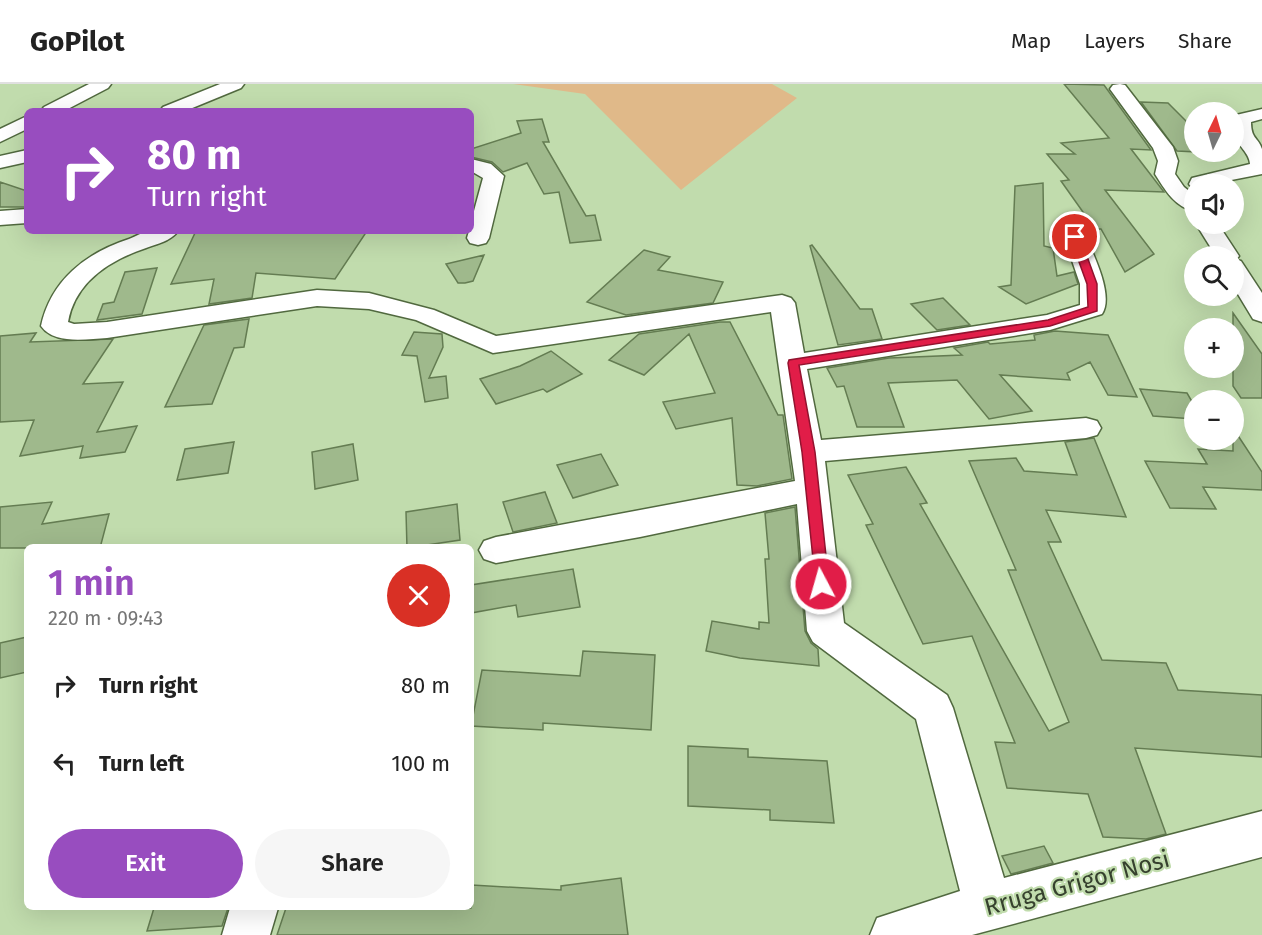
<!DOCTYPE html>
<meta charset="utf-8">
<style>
:root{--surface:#fff;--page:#f6f6f6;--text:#222;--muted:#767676;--line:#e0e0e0;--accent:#984dbf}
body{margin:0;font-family:"Fira Sans",sans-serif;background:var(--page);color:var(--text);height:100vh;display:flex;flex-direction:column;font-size:22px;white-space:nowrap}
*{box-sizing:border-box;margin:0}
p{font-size:20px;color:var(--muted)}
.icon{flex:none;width:33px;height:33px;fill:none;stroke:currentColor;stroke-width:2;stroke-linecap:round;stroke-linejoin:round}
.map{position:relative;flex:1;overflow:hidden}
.sheet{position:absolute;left:24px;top:460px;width:450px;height:366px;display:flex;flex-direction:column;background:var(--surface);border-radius:9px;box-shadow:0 6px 24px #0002}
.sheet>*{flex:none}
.guide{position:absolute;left:24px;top:24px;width:450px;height:126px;border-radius:9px;box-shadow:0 6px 24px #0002;background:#984dbf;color:#fff;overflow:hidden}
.needle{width:39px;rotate:5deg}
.fabs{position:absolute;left:1184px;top:18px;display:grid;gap:12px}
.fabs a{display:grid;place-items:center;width:60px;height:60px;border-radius:50%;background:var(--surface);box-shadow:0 6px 24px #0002;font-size:30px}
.pin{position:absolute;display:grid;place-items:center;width:51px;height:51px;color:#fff;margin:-26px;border:3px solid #fff;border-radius:50%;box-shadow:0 2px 6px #0007}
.me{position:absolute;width:66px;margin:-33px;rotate:354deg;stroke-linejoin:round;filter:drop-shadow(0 0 4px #0008)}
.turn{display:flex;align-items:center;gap:21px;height:126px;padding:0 24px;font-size:27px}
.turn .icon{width:78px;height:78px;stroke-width:2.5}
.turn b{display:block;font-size:42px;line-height:51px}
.round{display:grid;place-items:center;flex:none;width:63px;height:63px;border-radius:32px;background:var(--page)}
.headline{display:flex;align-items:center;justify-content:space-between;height:102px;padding:0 24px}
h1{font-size:36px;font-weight:600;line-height:45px;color:var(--accent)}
.primary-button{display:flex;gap:12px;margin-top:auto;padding:12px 24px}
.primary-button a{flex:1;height:69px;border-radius:36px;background:var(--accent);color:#fff;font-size:24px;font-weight:600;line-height:69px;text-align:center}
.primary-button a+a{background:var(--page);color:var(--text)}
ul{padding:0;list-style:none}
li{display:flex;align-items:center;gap:18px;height:78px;padding:0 24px}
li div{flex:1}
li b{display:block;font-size:22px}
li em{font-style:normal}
header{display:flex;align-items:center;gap:36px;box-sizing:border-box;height:84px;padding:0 30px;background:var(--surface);border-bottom:2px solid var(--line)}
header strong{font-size:28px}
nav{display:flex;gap:33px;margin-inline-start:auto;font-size:21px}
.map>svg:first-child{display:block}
.green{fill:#e0b989}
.building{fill:#9fb98c;stroke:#647c52;stroke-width:1.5}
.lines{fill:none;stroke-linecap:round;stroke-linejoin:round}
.minor-casing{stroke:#51693f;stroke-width:3}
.minor{fill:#fff;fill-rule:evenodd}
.route{fill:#e11d48;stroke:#92132f;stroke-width:1.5}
.labels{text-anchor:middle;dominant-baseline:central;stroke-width:4.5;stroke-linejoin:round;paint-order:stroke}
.near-street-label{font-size:24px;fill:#36412e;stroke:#c1dcad}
</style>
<header>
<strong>GoPilot</strong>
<nav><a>Map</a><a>Layers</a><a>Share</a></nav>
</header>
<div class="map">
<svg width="1262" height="851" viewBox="0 0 1262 851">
<rect width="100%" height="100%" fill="#c1dcad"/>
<!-- green -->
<path class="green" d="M513,0H772L797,14L681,106L585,10Z"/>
<!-- building -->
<path class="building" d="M1064,0L1104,1L1151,66L1131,65L1164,108L1105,106L1154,170L1125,188L1101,145H1095L1061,97L1069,96L1047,70H1075L1061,59L1109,54Z
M1141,18L1168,19L1194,45V68L1217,69L1177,67Z
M542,35L549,58H543L586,132L595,131L601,156L570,159L559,108L544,110L527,79L503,88L492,78L471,73V65L521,49L517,37Z
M0,98L27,107V123H0Z
M1043,99L1044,162L1053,164L1057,192L1074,188L1078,200L1026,220L999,203L1011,201L1015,102Z
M235,147H367L335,195L256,189L252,214L209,220L214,195L171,200L195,149Z
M812,161L860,225H872L882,255L838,261L810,162Z
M644,166L670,173L658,186L723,198L713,219L626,231L587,218Z
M484,171L473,197L465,199H458L446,180Z
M157,184L142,230L97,236L103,220L114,218L125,188Z
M943,214L970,241L937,246L911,220Z
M1233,229L1262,270V314H1241L1233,302Z
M249,235L244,263L234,264L212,320L165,323L204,241Z
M720,238H730L778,331H783L792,395L757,402L737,401L732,334L676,345L663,318L715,309L689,250L644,291L609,276L639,250Z
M1055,247L1108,251L1137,313L1108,311L1090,278L1067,289L1070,296L1000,291L1032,327L989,335L957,296L888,299L904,343H857L844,302L837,303L827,284L889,274L962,271L954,264L988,258L990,260L1035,256L1034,251Z
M414,248L442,250L443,263L429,294L446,292L448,314L425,318L417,272L402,271Z
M36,249L30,258L113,255L83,300L123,298L97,348L137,342L125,368L80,374L83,362L20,372L34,336L0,338V252Z
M551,267L582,290L547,308L543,305L496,320L480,295L520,282Z
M1140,305L1187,309L1194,321V335L1153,332Z
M1233,344L1262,388V406L1203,403L1216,425L1170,424L1145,377L1207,380L1198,365L1233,367Z
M1094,354L1126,433L1046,426L1061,458H1048L1102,576L1166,579L1178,606L1262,611V673L1135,664L1166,750L1146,755L1103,753L1088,710L1007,704L995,658L1015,659L972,552L923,560L866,441L873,440L848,391L906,383L927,419L920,420L1049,647L1069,638L1008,486H1016L969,377L1016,374L1024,387L1077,391L1065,358Z
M234,358L228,389L177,396L185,365Z
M353,360L358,396L315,405L312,368Z
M601,370L618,401L573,414L557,381Z
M545,408L557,439L513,448L503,418Z
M52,418L42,440L109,430L100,464H0V423Z
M457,420L460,456L407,464L406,428Z
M795,423L805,547L811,559L818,565L819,582L740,574L706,567L712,537L759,545V538L769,539L765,475H769L765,429Z
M573,485L580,523L518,533L516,521L471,529V501Z
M27,553V588L0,594V559Z
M583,567L655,571L651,646L543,639V646L471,642L482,586L580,592Z
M688,662L748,665V673L827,677L834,739L770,736V726L688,722Z
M1044,762L1053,779L1011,790L1002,772Z
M621,794L628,851H277L286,824H471L472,801L561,806V802Z
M154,824H228L222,842L147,847Z"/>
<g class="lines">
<!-- minor casing -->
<g class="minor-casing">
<path id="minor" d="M89,0H111L108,4L64,27H41L44,23Z
M220,0H244L241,4L185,27H160L163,23Z
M1120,0L1125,1L1173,63L1178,77L1175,90L1184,103L1194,111V127C1175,123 1165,106 1155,90L1158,77L1153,64L1110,5L1113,1Z
M1262,25V35L1251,38C1251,55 1258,53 1262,65C1262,71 1262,83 1262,90L1211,100H1194V105L1192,104L1189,100L1192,94L1250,80C1250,64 1222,54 1236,31Z
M27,32V45L0,58V45Z
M27,66V78L0,84V72Z
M471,75L491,80L504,92L489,154L486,159L478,161L470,159L467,154L469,147H471V138L483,94L471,87Z
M27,125V139L0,141V127Z
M1196,140H1218L1239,172L1236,176L1241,177L1262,209V238L1253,235L1233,202V172H1216Z
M1075,146L1083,148L1086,153C1094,172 1114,212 1102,230L1050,246L807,285L821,356L1086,334L1097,337L1101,344L1097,351L1086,354L825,377L844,539L947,611L953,624L1004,794L1262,727V773L972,851H870L877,834L960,807L916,635L813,558L807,547L797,420L640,453L496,479L484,475L479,466L484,457L496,453L795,397L771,228L493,269L416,236L369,225L317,222L107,254C87,255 54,261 41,242C51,196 86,169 129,155C136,152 143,148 150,147C159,146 169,147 178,147C171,157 157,160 146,164C110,176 75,198 68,238L74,240L107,238L317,206L369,209L434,226L496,252L782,211L791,214L795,219L804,269L1047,231L1080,221V200L1064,153L1067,148Z
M230,824H278L270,851H222Z"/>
</g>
<!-- minor -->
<use href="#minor" class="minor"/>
</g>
<!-- route -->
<path class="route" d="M1075,150L1080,153L1097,200V227L1050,242L799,281L815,368L829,500L826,504H816L802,368L788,279L789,276L1048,236L1088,223L1087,200L1070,153Z"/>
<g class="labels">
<!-- near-street labels -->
<g class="near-street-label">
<text transform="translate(1077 799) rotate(-15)">Rruga Grigor Nosi</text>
</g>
</g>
</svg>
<div class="fabs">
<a><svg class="needle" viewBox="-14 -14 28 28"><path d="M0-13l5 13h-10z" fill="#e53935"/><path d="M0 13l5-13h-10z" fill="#767676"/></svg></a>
<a><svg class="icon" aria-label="sound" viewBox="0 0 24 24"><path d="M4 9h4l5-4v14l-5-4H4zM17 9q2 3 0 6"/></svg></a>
<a><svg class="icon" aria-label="search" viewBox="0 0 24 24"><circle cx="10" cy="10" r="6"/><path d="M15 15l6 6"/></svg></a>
<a>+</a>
<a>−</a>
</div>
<div class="pin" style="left:1075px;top:153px;background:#d93025"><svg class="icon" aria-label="arrive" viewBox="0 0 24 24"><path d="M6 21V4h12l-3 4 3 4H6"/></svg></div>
<svg class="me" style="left:821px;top:500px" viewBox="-20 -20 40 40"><circle r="17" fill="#e11d48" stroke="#fff" stroke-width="3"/><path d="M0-11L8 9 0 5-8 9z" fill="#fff"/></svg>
<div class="guide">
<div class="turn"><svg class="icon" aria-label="right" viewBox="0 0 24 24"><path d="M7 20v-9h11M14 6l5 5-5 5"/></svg><div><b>80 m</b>Turn right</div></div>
</div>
<section class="sheet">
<div class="headline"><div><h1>1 min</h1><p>220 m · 09:43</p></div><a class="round" style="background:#d93025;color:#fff"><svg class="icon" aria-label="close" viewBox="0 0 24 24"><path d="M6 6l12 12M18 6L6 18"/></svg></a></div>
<ul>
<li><svg class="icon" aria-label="right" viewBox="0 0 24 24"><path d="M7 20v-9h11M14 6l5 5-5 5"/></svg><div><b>Turn right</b></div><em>80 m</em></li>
<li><svg class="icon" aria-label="left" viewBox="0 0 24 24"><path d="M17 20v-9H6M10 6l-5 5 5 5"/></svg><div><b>Turn left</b></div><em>100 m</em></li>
</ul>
<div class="primary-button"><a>Exit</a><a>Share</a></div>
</section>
</div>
